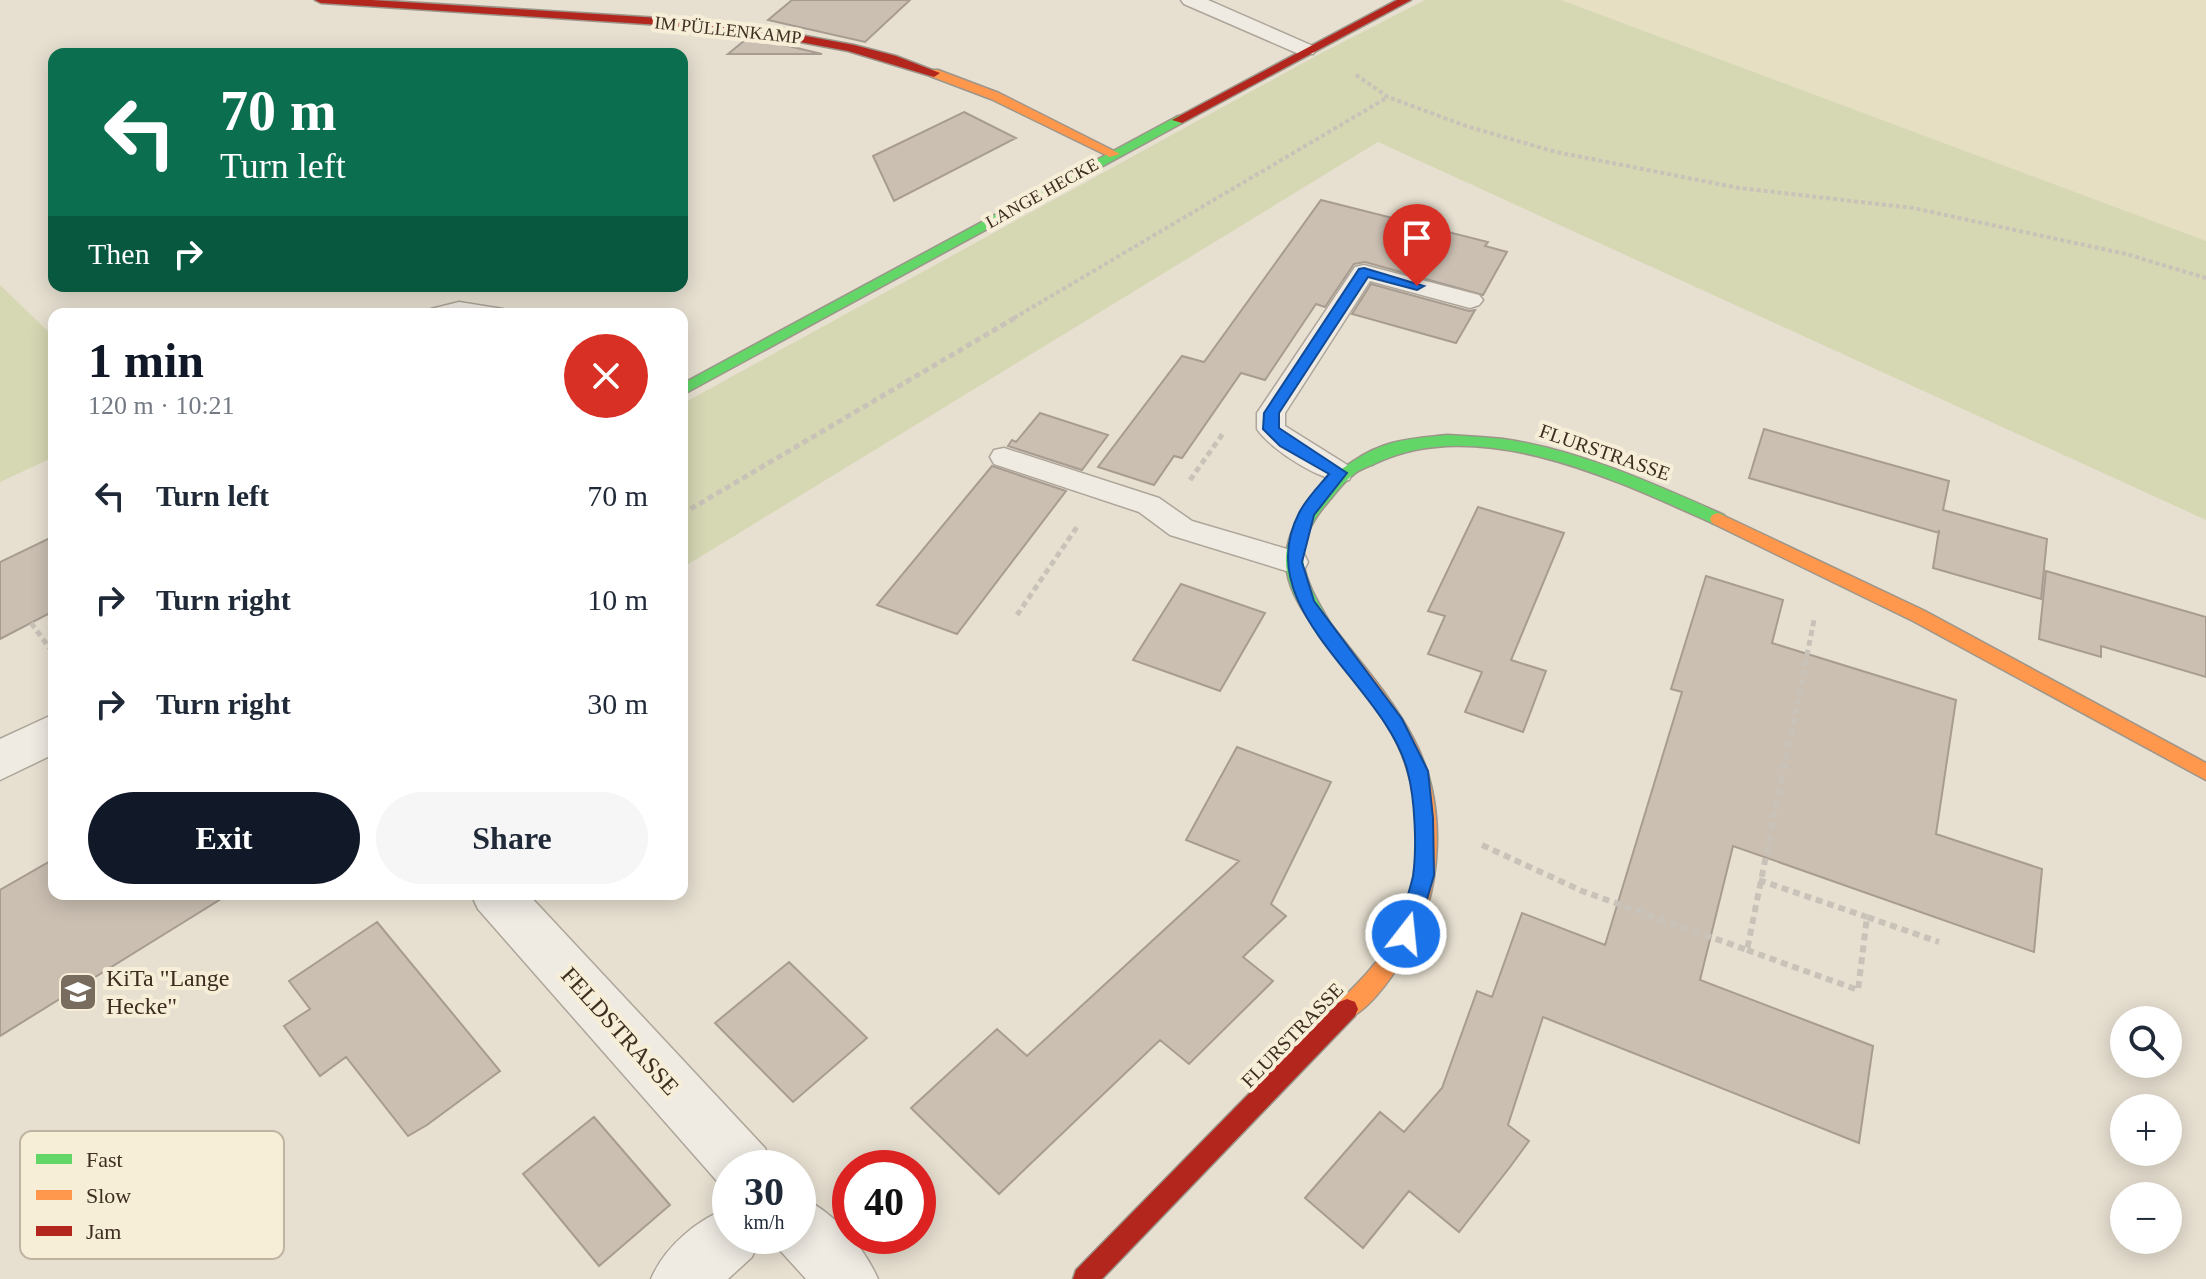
<!DOCTYPE html>
<meta charset="utf-8">
<style>
:root{--surface:#fff;--page:#f6f6f7;--text:#1f2937;--muted:#747a83;--accent:#111827}
body{margin:0;font-family:"Times New Roman",serif;background:var(--page);color:var(--text);height:100vh;display:flex;flex-direction:column;font-size:30px;white-space:nowrap}
*{box-sizing:border-box;margin:0}
p{font-size:26px;color:var(--muted)}
.icon{flex:none;width:44px;height:44px;fill:none;stroke:currentColor;stroke-width:2;stroke-linecap:round;stroke-linejoin:round}
.map{position:relative;flex:1;overflow:hidden}
.sheet{position:absolute;left:48px;top:308px;width:640px;height:592px;display:flex;flex-direction:column;background:var(--surface);border-radius:16px;box-shadow:0 4px 20px #0003}
.sheet>*{flex:none}
.banner{position:absolute;left:48px;top:48px;width:640px;height:244px;border-radius:16px;box-shadow:0 4px 20px #0003;background:#0b6e4f;color:#fff;overflow:hidden}
.buttons{position:absolute;left:2110px;top:1006px;display:grid;gap:16px}
.buttons a{display:grid;place-items:center;width:72px;height:72px;border-radius:50%;background:var(--surface);box-shadow:0 4px 20px #0003;font-size:40px}
.speed{position:absolute;left:712px;top:1150px;display:flex;gap:16px;font-size:40px;font-weight:700;text-align:center}
.speed>*{display:grid;place-content:center;width:104px;height:104px;border-radius:50%;background:var(--surface);box-shadow:0 4px 20px #0003;line-height:1}
.speed small{font-size:20px;font-weight:400}
.speed .limit{border:12px solid #d22;background:#fff;color:#111}
.pin{position:absolute;display:grid;place-items:center;width:68px;height:68px;color:#fff;margin:-82px -34px;border-radius:50% 50% 50% 0;rotate:-45deg;box-shadow:0 0 8px #0007}
.pin .icon{rotate:45deg}
.me{position:absolute;width:88px;margin:-44px;rotate:16deg;stroke-linejoin:round;filter:drop-shadow(0 0 6px #0008)}
.turn{display:flex;align-items:center;gap:28px;height:168px;padding:0 40px;font-size:36px}
.turn .icon{width:104px;height:104px;stroke-width:2.5}
.turn b{display:block;font-size:56px;line-height:68px}
.then{display:flex;align-items:center;height:76px;padding:0 40px;background:#0003;gap:16px;font-size:30px}
.round{display:grid;place-items:center;flex:none;width:84px;height:84px;border-radius:42px;background:var(--page)}
.headline{display:flex;align-items:center;justify-content:space-between;height:136px;padding:0 40px}
h1{font-size:48px;font-weight:800;line-height:60px;color:var(--accent)}
.primary-button{display:flex;gap:16px;margin-top:auto;padding:16px 40px}
.primary-button a{flex:1;height:92px;border-radius:48px;background:var(--accent);color:#fff;font-size:32px;font-weight:800;line-height:92px;text-align:center}
.primary-button a+a{background:var(--page);color:var(--text)}
ul{padding:0;list-style:none}
li{display:flex;align-items:center;gap:24px;height:104px;padding:0 40px}
li div{flex:1}
li b{display:block;font-size:30px}
li em{font-style:normal}
.map>svg:first-child{display:block}
.farmland{fill:#e6dfc2}
.green{fill:#d6d7b3}
.building{fill:#cbbfb2;stroke:#a89c90;stroke-width:2}
.lines{fill:none;stroke-linecap:round;stroke-linejoin:round}
.lane-casing{stroke:#ada599;stroke-width:3}
.street-casing{stroke:#ada599;stroke-width:3}
.fast-casing{stroke:#9c958a;stroke-width:3}
.slow-casing{stroke:#9c958a;stroke-width:3}
.jam-casing{stroke:#9c958a;stroke-width:3}
.path-far2{stroke:#c8c2b9;stroke-width:4;stroke-dasharray:4 3;stroke-linecap:butt}
.path-far1{stroke:#c8c2b9;stroke-width:5;stroke-dasharray:6 4;stroke-linecap:butt}
.path{stroke:#c8c2b9;stroke-width:6;stroke-dasharray:7 5;stroke-linecap:butt}
.lane{fill:#efebe3;fill-rule:evenodd}
.street{fill:#efebe3;fill-rule:evenodd}
.fast{fill:#63d668;fill-rule:evenodd}
.slow{fill:#ff974d;fill-rule:evenodd}
.jam{fill:#b3261e;fill-rule:evenodd}
.route{fill:#1a73e8;stroke:#114b97;stroke-width:2}
.labels{text-anchor:middle;dominant-baseline:central;stroke-width:8;stroke-linejoin:round;paint-order:stroke}
.far-street-label{font-size:18px;fill:#3d2e20;stroke:#f7eed8}
.street-label{font-size:20px;fill:#3d2e20;stroke:#f7eed8}
.near-poi-label{font-size:24px;fill:#3d2e20;stroke:#f7eed8;text-anchor:start}
.near-street-label{font-size:24px;fill:#3d2e20;stroke:#f7eed8}
.key{fill:#f7eed8;stroke:#bfb4a1;stroke-width:2}
.key-label{font-size:22px;fill:#3d2e20}
</style>
<div class="map">
<svg width="2206" height="1279" viewBox="0 0 2206 1279">
<rect width="100%" height="100%" fill="#e7e0d1"/>
<!-- farmland -->
<path class="farmland" d="M1561,0H2206V241Z"/>
<!-- green -->
<path class="green" d="M1425,0H1561L2206,241V520L1378,142L682,568V404L1314,57Z
M0,285L54,337V457L0,482Z"/>
<!-- building -->
<path class="building" d="M792,0H910L865,42L768,20Z
M745,40L776,43L822,54H728Z
M964,112L1016,138L894,201L873,156Z
M1321,200L1488,242L1485,246L1507,252L1483,295L1365,262L1354,264L1325,307L1316,304L1265,380L1241,373L1182,458L1174,456L1154,485L1098,467L1182,356L1204,362Z
M1371,284L1469,311L1475,310L1456,343L1352,314Z
M1040,413L1108,435L1082,470L1008,446L1012,440L1016,442Z
M1764,429L1949,481L1943,510L2047,539L2041,599L1933,568L1939,530V533L1749,478Z
M992,466L1066,491L957,634L877,605Z
M1478,507L1564,533L1511,660L1546,671L1523,732L1465,712L1482,672L1428,654L1445,616L1428,611Z
M54,536V611L0,639V562Z
M2046,571L2206,617V677L2101,646V657L2039,639Z
M1706,576L1783,600L1772,643L1956,700L1936,834L2042,869L2034,952L1733,846L1700,980L1873,1046L1859,1143L1543,1017L1508,1125L1529,1141L1510,1167L1459,1232L1409,1191L1363,1248L1305,1198L1380,1112L1404,1132L1442,1088L1477,991L1492,997L1522,913L1605,945L1682,692L1671,689Z
M1181,584L1265,613L1220,691L1133,660Z
M1237,747L1331,782L1271,904L1286,916L1243,957L1273,981L1189,1064L1160,1040L999,1194L911,1108L997,1029L1027,1056L1239,861L1186,840Z
M54,859V894H229L0,1036V890Z
M377,922L500,1071L427,1125L408,1136L346,1057L320,1076L284,1026L310,1009L289,981Z
M789,962L867,1038L793,1102L715,1023Z
M594,1117L670,1205L599,1266L523,1174Z"/>
<g class="lines">
<!-- lane casing -->
<g class="lane-casing">
<path id="lane" d="M1181,0H1208L1313,46L1316,50L1313,54H1299L1184,4Z
M1364,265L1479,295L1483,300L1479,305L1470,308L1370,281L1285,413V426L1349,466L1353,473L1349,480C1326,486 1270,449 1257,429V413L1355,267Z
M459,302L503,309L507,314H427L431,309Z
M1004,448L1159,498L1192,521L1304,554L1308,562L1304,570L1293,573L1170,535L1139,512L994,464L990,457L994,450Z"/>
</g>
<!-- street casing -->
<g class="street-casing">
<path id="street" d="M54,714V754L0,780V739Z
M471,894H528L765,1148L773,1168H730V1190L723,1188L478,909Z
M798,1196C832,1210 863,1245 878,1279H806L777,1247L772,1236H798Z
M730,1207V1236H761L752,1257L728,1279H651C665,1246 697,1220 730,1207Z"/>
</g>
<!-- fast casing -->
<g class="fast-casing">
<path id="fast" d="M1178,116L1182,117V123L682,395V384Z
M1447,435C1466,436 1484,437 1503,439C1579,450 1654,484 1724,515L1726,519L1718,525L1712,523C1616,480 1477,413 1374,464C1367,467 1358,470 1353,475C1343,482 1336,493 1328,502C1285,551 1305,580 1333,628L1330,633H1318C1305,614 1291,595 1287,572C1277,517 1343,456 1392,443C1410,438 1429,437 1447,435Z"/>
</g>
<!-- slow casing -->
<g class="slow-casing">
<path id="slow" d="M930,70H938L999,93L1120,154L1110,157L991,99L930,76Z
M1718,513L1925,611L2206,763V780L1913,621L1712,523L1710,519L1712,515Z
M1324,622L1330,623C1359,661 1391,696 1413,738C1448,803 1444,894 1405,956C1392,977 1370,1010 1347,1019L1339,1016L1336,1009L1339,1002C1359,982 1380,961 1394,936C1425,880 1424,798 1396,741C1376,702 1344,668 1318,633L1315,628L1318,623Z"/>
</g>
<!-- jam casing -->
<g class="jam-casing">
<path id="jam" d="M315,0H372L676,19L763,28L854,45L896,56L940,73L934,77L848,51L763,35L676,26L321,3Z
M1397,0H1411L1182,123L1172,120Z
M1347,999L1355,1002L1358,1009L1355,1016L1102,1279H1073L1076,1270L1339,1002Z"/>
</g>
<!-- path-far2 -->
<path class="path-far2" d="M1356,75L1388,97L1466,126L1556,152L1739,188L1913,208L2126,254L2206,278
M1014,318L1388,97"/>
<!-- path-far1 -->
<path class="path-far1" d="M1190,480L1224,432
M682,514L1018,316
M1017,615L1077,527
M31,623L54,654
M1791,734L1814,620"/>
<!-- path -->
<path class="path" d="M1482,845L1582,891L1747,950L1791,732
M1759,880L1867,917
M1747,950L1858,990L1867,917L1939,942"/>
<!-- lane -->
<use href="#lane" class="lane"/>
<!-- street -->
<use href="#street" class="street"/>
<!-- fast -->
<use href="#fast" class="fast"/>
<!-- slow -->
<use href="#slow" class="slow"/>
<!-- jam -->
<use href="#jam" class="jam"/>
</g>
<!-- route -->
<path class="route" d="M1364,268L1424,286L1417,290L1368,277L1279,413V428L1347,473L1314,515L1302,562L1314,601L1402,719L1428,771L1433,818L1434,875L1417,934L1414,941L1406,943L1398,941L1395,934C1401,915 1409,895 1413,876C1417,848 1415,800 1408,773C1387,684 1248,612 1299,513C1306,499 1319,486 1329,474L1280,446L1263,429L1264,413L1359,269Z"/>
<!-- icons -->
<defs>
<g id="school-square" transform="scale(2)"><rect x="-9" y="-9" width="18" height="18" rx="4" fill="#786c5e" stroke="#f7eed8"/><path d="M0-5L7-2L0 1L-7-2ZM-4 1L0 2.5L4 1V4Q0 6-4 4Z" fill="#fff"/></g>
</defs>
<g fill-rule="evenodd">
<use href="#school-square" x="78" y="992"/>
</g>
<g class="labels">
<!-- far-street labels -->
<g class="far-street-label">
<text transform="translate(728 30) rotate(6)">IM PÜLLENKAMP</text>
<text transform="translate(1042 193) rotate(-29)">LANGE HECKE</text>
</g>
<!-- street labels -->
<g class="street-label">
<text transform="translate(1605 452) rotate(19)">FLURSTRASSE</text>
<text transform="translate(1292 1035) rotate(-46)">FLURSTRASSE</text>
</g>
<!-- near-poi labels -->
<g class="near-poi-label">
<text x="106" y="978">KiTa "Lange<tspan x="106" dy="28">Hecke"</tspan></text>
</g>
<!-- near-street labels -->
<g class="near-street-label">
<text transform="translate(620 1031) rotate(48)">FELDSTRASSE</text>
</g>
</g>
<!-- legend -->
<rect x="20" y="1131" width="264" height="128" rx="12" class="key"/>
<rect x="36" y="1154" width="36" height="10" fill="#63d668"/>
<rect x="36" y="1190" width="36" height="10" fill="#ff974d"/>
<rect x="36" y="1226" width="36" height="10" fill="#b3261e"/>
<g class="key-label">
<text x="86" y="1167">Fast</text>
<text x="86" y="1203">Slow</text>
<text x="86" y="1239">Jam</text>
</g>
</svg>
<div class="buttons">
<a><svg class="icon" aria-label="search" viewBox="0 0 24 24"><circle cx="10" cy="10" r="6"/><path d="M15 15l6 6"/></svg></a>
<a>+</a>
<a>−</a>
</div>
<div class="speed"><div>30<small>km/h</small></div><div class="limit">40</div></div>
<div class="pin" style="left:1417px;top:286px;background:#d93025"><svg class="icon" aria-label="arrive" viewBox="0 0 24 24"><path d="M6 21V4h12l-3 4 3 4H6"/></svg></div>
<svg class="me" style="left:1406px;top:934px" viewBox="-20 -20 40 40"><circle r="17" fill="#1a73e8" stroke="#fff" stroke-width="3"/><path d="M0-11L8 9 0 5-8 9z" fill="#fff"/></svg>
<div class="banner">
<div class="turn"><svg class="icon" aria-label="left" viewBox="0 0 24 24"><path d="M17 20v-9H6M10 6l-5 5 5 5"/></svg><div><b>70 m</b>Turn left</div></div>
<div class="then">Then<svg class="icon" aria-label="right" viewBox="0 0 24 24"><path d="M7 20v-9h11M14 6l5 5-5 5"/></svg></div>
</div>
<section class="sheet">
<div class="headline"><div><h1>1 min</h1><p>120 m · 10:21</p></div><a class="round" style="background:#d93025;color:#fff"><svg class="icon" aria-label="close" viewBox="0 0 24 24"><path d="M6 6l12 12M18 6L6 18"/></svg></a></div>
<ul>
<li><svg class="icon" aria-label="left" viewBox="0 0 24 24"><path d="M17 20v-9H6M10 6l-5 5 5 5"/></svg><div><b>Turn left</b></div><em>70 m</em></li>
<li><svg class="icon" aria-label="right" viewBox="0 0 24 24"><path d="M7 20v-9h11M14 6l5 5-5 5"/></svg><div><b>Turn right</b></div><em>10 m</em></li>
<li><svg class="icon" aria-label="right" viewBox="0 0 24 24"><path d="M7 20v-9h11M14 6l5 5-5 5"/></svg><div><b>Turn right</b></div><em>30 m</em></li>
</ul>
<div class="primary-button"><a>Exit</a><a>Share</a></div>
</section>
</div>
